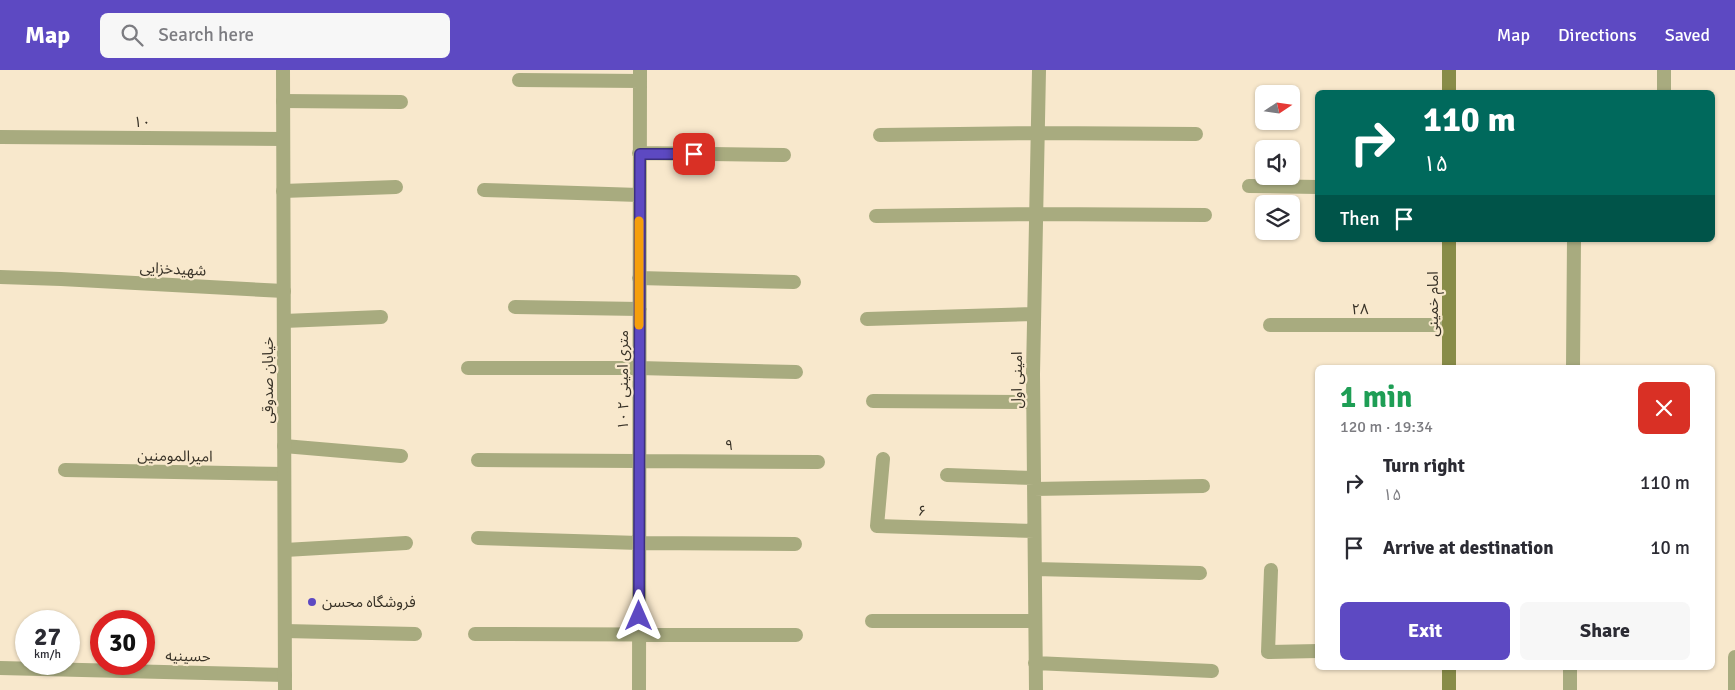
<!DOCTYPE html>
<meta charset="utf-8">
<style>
:root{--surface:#fff;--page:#f7f7f7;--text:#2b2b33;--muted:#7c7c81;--accent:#5d49c2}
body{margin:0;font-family:Signika,"Noto Sans Arabic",sans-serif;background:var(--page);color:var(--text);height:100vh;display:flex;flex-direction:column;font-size:19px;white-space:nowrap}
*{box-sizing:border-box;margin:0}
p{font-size:16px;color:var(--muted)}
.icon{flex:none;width:28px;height:28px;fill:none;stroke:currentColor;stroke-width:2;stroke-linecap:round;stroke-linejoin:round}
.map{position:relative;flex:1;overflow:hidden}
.sheet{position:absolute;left:1315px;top:295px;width:400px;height:305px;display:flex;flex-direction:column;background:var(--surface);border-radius:8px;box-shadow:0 1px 4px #0004}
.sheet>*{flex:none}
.hud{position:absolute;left:1315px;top:20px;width:400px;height:152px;border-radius:8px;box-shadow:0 1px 4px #0004;background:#00695c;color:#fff;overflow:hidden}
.needle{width:32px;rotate:77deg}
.controls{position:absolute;left:1255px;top:15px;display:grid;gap:10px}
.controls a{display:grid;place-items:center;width:45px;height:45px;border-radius:8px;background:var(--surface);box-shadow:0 1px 4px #0004;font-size:25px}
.speed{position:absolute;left:15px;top:540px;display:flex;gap:10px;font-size:25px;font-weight:700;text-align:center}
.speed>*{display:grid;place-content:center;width:65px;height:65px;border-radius:50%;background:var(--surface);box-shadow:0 1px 4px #0004;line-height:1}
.speed small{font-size:12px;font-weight:400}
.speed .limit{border:8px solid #d22;background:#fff;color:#111}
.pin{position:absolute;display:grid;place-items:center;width:42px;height:42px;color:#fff;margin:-21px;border-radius:10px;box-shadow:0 2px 8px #0006}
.me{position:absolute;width:55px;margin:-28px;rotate:0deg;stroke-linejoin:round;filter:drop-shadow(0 0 4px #0008)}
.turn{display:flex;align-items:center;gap:18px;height:105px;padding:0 25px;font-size:22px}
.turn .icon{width:65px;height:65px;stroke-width:2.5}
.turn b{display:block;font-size:35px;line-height:42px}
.then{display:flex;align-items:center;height:48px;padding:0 25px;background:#0003;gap:10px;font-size:19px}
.round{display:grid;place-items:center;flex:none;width:52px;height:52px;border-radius:8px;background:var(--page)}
.head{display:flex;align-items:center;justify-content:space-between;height:85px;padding:0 25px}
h1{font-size:30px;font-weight:800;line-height:38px;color:#1e9e55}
.primary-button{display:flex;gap:10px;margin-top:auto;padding:10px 25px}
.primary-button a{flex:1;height:58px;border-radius:8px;background:var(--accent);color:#fff;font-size:20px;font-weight:800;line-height:58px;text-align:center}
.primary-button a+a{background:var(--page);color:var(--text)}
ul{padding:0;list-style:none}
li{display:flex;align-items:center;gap:15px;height:65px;padding:0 25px}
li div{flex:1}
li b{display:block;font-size:19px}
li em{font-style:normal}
header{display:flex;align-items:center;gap:30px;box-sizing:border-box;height:70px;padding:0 25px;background:var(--accent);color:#fff}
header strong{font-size:24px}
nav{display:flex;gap:28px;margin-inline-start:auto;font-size:18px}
.search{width:350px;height:45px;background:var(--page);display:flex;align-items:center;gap:12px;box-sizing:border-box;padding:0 18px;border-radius:8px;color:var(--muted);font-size:19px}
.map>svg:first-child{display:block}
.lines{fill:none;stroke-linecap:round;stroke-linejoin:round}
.service{stroke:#a8ab7f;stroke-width:14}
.minor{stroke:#a8ab7f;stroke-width:14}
.tertiary{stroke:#a8ab7f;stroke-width:14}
.secondary{stroke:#888c48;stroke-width:14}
.route-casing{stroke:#3c2f7e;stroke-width:12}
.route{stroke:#5d49c2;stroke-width:9}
.slow{stroke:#f59e0b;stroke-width:9}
.poi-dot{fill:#5d49c2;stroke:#f8e8cc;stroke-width:2}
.labels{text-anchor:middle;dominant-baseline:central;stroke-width:4.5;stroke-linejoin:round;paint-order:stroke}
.street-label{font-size:15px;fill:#383227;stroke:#f8e8cc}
.poi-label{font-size:15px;fill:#383227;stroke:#f8e8cc;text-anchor:start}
</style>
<header>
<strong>Map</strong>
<div class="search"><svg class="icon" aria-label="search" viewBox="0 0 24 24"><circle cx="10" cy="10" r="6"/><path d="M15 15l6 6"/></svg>Search here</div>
<nav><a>Map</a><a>Directions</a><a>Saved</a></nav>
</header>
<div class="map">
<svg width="1735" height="620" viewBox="0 0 1735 620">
<rect width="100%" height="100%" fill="#f8e8cc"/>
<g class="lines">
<!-- service -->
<path class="service" d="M1573,298L1574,170
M1570,620V598"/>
<!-- minor -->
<path class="minor" d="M519,10L640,11
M1664,22V0
M283,31L401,32
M880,65L1037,63L1196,64
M0,67L283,69
M639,83L784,85
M1249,116L1318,117
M484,120L639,125
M283,121L396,117
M876,146L1036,144L1205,145
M0,207L61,209L284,221
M639,208L794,212
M515,237L640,239
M867,249L1034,244
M284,251L381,247
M1270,255H1449
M468,298H639L796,302
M873,331L1033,332
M284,376L401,386
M883,389L877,456L1034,461
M478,390L818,392
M65,400L284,404
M947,405L1034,408
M1034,419L1203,416
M478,468L639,473L795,474
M285,480L406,473
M1035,499L1200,503
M1271,500L1268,582L1318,581
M872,551H1035
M285,561L415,564
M475,564L796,565
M1035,593L1212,601
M0,598L285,605
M639,620L640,0
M1036,620L1033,304L1039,0
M1735,620V587"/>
<!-- tertiary -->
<path class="tertiary" d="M283,0L285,620"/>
<!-- secondary -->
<path class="secondary" d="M1449,22V0
M1449,298V170
M1449,620V598"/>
</g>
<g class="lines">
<!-- route casing -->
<g class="route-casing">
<path id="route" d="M639,546L640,84H694"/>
</g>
<!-- route -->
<use href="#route" class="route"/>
<!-- slow -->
<path class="slow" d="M639,151V255"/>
</g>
<!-- markers -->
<circle class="poi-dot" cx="312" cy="532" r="5"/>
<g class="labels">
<!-- street labels -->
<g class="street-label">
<text x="142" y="52">۱۰</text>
<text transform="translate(173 199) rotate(3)">شهیدخزایی</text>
<text transform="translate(1433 234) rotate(-90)">امام خمینی</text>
<text x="1360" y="239">۲۸</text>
<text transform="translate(268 310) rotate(-90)">خیابان صدوقی</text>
<text transform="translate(623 310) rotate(-90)">۱۰ متری امینی ۲</text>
<text transform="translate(1017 310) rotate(-90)">امینی اول</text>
<text x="729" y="375">۹</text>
<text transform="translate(175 386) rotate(1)">امیرالمومنین</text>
<text transform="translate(922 441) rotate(2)">۶</text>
<text transform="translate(188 586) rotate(1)">حسینیه</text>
</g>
<!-- poi labels -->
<g class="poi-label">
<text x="322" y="532">فروشگاه محسن</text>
</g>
</g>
</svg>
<div class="controls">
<a><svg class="needle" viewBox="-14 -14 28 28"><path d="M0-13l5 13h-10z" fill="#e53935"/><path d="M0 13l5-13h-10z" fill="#7c7c81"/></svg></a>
<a><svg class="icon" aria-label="sound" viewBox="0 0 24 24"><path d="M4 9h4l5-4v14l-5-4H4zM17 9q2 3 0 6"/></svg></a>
<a><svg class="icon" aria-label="layers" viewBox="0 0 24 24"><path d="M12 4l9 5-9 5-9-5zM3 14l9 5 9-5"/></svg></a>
</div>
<div class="speed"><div>27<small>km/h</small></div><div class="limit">30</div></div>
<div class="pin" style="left:694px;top:84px;background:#d93025"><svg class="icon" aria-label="arrive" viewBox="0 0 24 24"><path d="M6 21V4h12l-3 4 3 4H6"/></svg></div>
<svg class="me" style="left:639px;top:546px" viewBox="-20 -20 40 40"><path d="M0-17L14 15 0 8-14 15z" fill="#5d49c2" stroke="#fff" stroke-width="4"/></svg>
<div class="hud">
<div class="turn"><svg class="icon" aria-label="right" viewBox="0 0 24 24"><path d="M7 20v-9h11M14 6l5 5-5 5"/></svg><div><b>110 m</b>۱۵</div></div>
<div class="then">Then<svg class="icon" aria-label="arrive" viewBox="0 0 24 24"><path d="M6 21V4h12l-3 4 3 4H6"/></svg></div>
</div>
<section class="sheet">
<div class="head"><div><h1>1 min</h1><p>120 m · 19:34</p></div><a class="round" style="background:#d93025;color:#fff"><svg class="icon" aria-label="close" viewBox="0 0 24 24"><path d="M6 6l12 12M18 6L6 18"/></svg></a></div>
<ul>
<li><svg class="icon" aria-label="right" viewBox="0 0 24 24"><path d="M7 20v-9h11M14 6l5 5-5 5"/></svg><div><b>Turn right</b><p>۱۵</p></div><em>110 m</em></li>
<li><svg class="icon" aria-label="arrive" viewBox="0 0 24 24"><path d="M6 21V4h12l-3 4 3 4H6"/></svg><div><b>Arrive at destination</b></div><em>10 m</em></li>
</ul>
<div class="primary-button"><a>Exit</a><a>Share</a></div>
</section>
</div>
